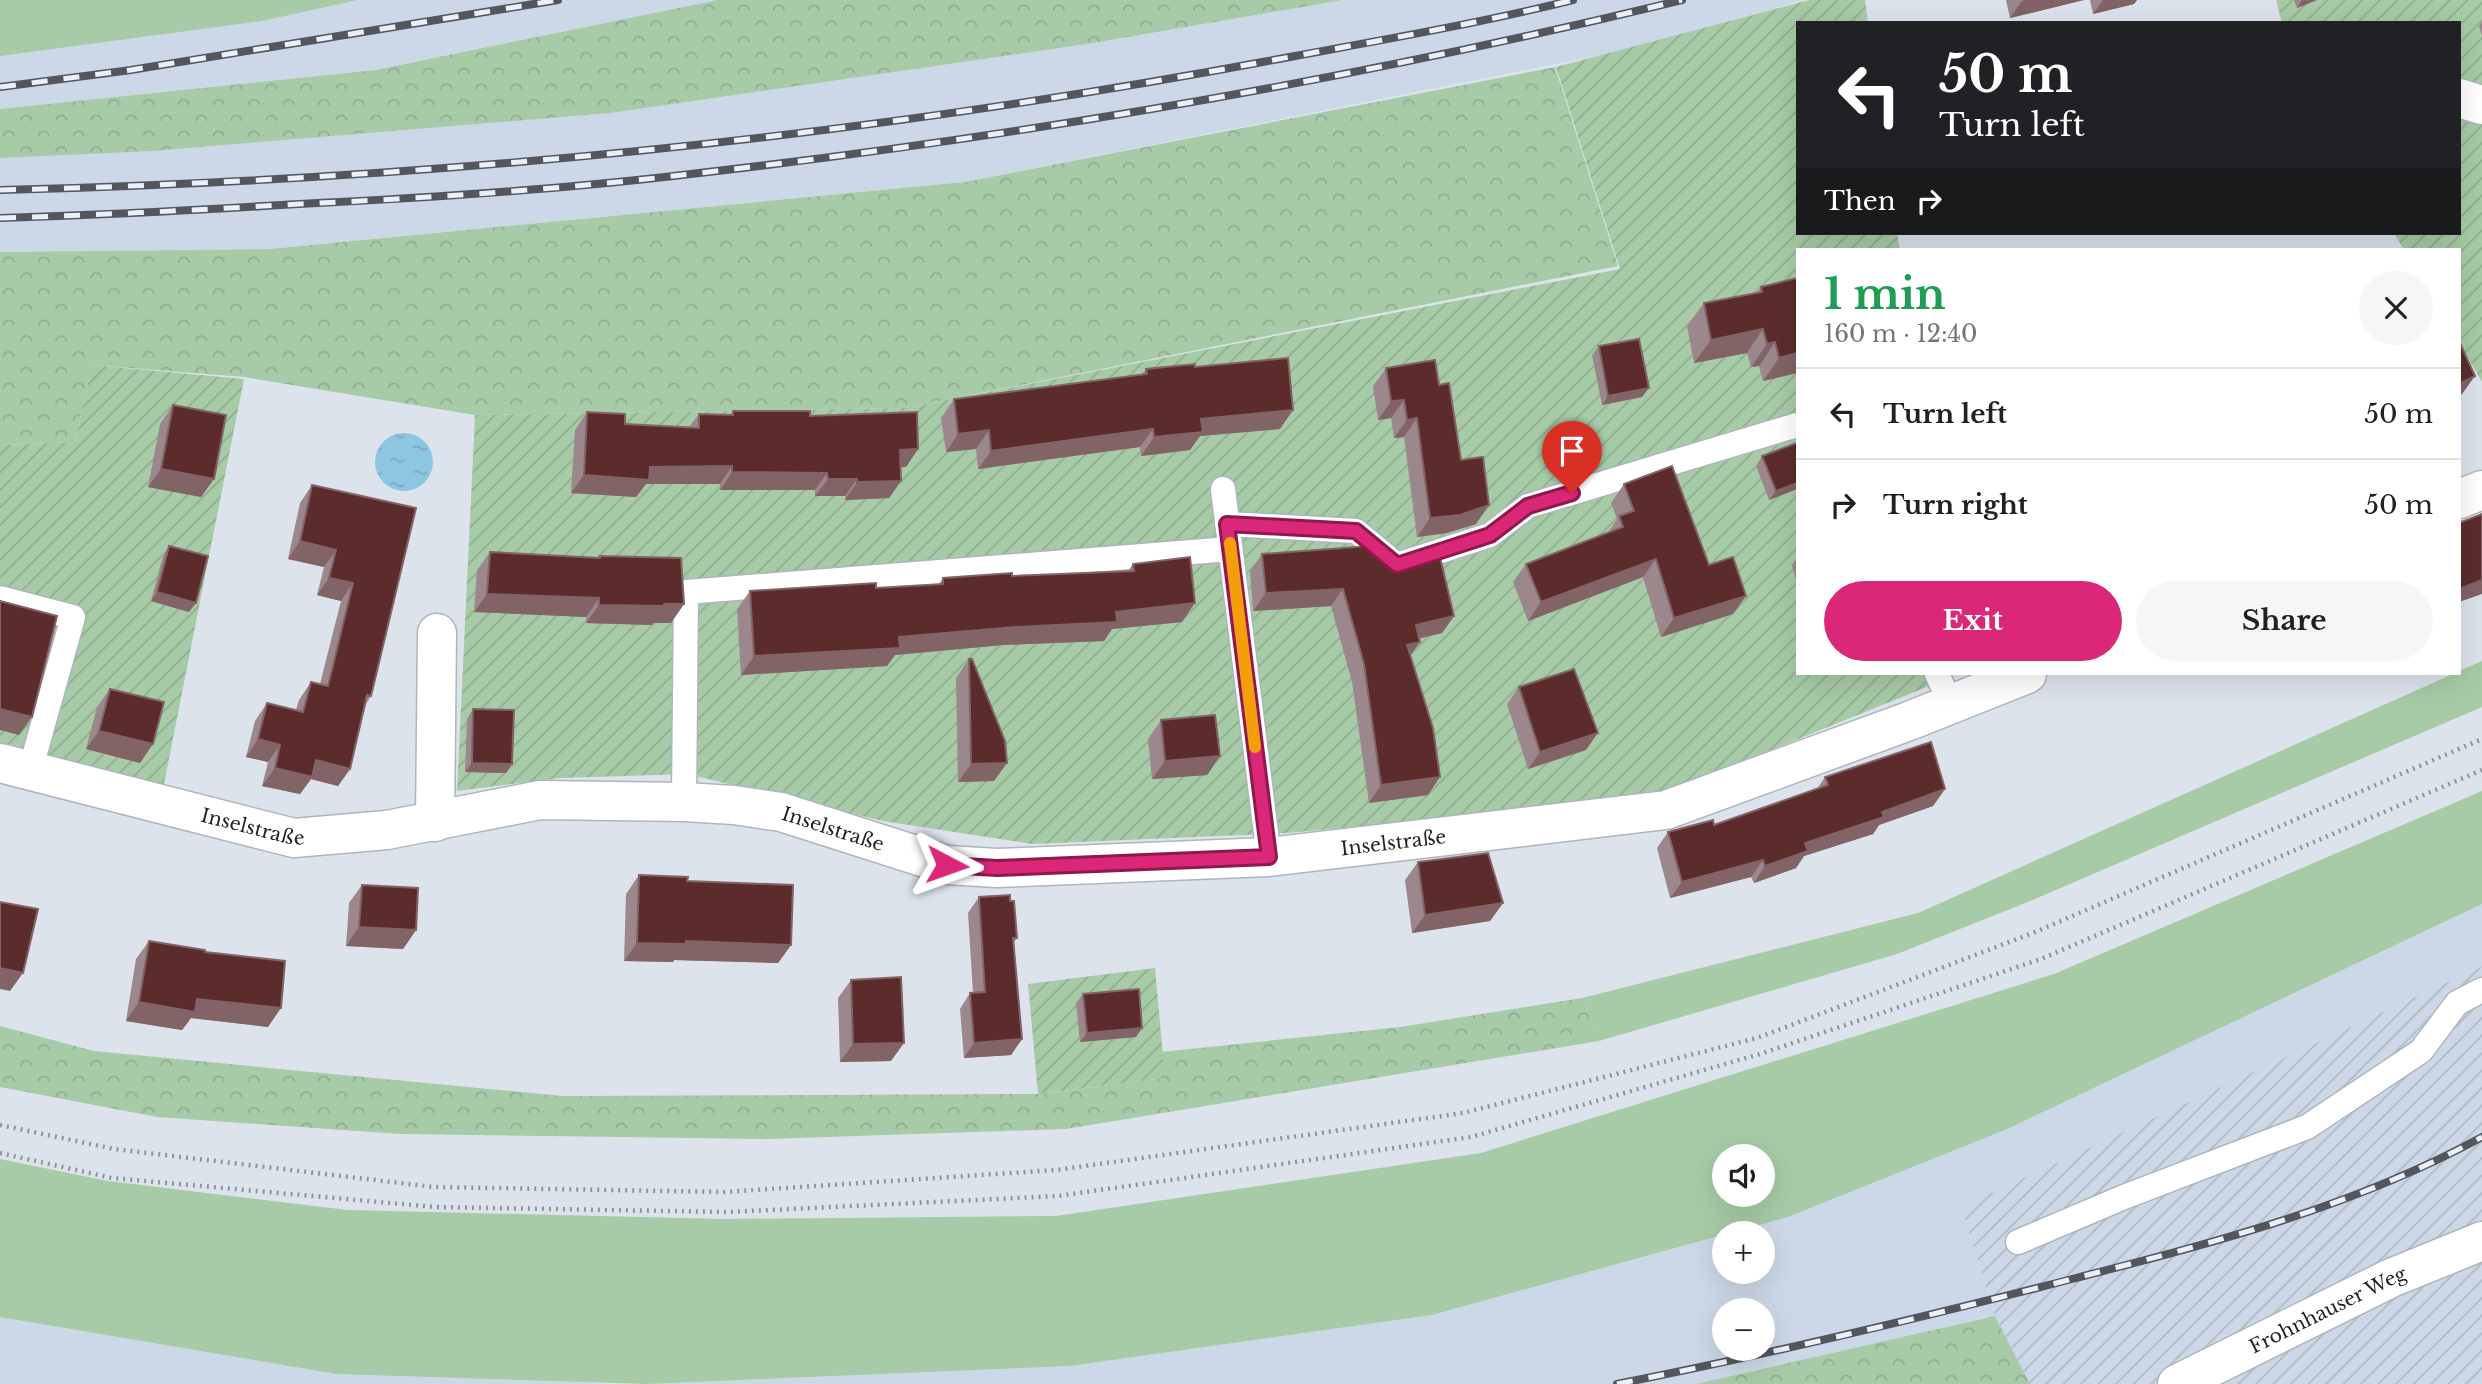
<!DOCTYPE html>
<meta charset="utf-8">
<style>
:root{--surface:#fff;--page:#f6f6f6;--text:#202124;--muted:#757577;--line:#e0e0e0;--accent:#db2777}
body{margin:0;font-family:"Libre Baskerville",serif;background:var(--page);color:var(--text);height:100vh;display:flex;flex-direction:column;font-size:26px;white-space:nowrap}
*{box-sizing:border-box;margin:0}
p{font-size:23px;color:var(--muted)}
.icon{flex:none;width:38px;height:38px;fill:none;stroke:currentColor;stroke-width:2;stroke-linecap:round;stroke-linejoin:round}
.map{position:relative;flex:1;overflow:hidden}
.panel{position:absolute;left:1796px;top:248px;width:665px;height:427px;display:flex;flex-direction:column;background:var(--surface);border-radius:0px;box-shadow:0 7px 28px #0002}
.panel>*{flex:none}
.guide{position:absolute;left:1796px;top:21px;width:665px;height:214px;border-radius:0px;box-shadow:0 7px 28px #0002;background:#202124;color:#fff;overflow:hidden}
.controls{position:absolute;left:1712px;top:1144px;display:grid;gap:14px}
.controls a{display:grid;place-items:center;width:63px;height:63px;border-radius:50%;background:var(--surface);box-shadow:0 7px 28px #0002;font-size:35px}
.pin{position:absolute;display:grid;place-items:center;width:60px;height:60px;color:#fff;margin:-72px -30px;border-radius:50% 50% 50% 0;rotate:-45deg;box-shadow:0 0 7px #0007}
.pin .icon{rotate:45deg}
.me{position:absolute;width:77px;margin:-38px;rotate:94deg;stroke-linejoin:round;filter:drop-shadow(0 0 5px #0008)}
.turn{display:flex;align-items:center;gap:24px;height:147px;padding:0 28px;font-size:32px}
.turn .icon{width:91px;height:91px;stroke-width:2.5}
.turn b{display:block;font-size:49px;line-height:60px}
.then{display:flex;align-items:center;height:66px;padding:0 28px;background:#0003;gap:14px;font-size:26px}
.round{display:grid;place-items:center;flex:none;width:74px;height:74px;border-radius:37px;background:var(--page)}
.head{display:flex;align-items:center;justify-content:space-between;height:119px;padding:0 28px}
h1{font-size:42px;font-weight:800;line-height:52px;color:#1e9e55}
.button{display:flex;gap:14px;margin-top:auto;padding:14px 28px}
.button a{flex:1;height:80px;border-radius:42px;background:var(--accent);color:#fff;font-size:28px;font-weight:800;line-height:80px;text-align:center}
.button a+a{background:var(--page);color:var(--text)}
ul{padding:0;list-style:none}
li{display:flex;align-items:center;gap:21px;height:91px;padding:0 28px;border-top:2px solid var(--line)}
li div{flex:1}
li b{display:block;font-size:26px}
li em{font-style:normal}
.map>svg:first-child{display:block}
.industrial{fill:url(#industrial-furrows)}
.built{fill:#ccd8e7;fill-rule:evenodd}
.grass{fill:#a7cba6;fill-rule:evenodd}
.forest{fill:url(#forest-crowns)}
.garden{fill:url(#garden-furrows)}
.water{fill:url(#water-ripples)}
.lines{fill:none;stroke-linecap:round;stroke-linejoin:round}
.lane-casing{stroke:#adb5bd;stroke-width:27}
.street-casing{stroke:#adb5bd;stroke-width:41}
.secondary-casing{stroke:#adb5bd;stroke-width:41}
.path{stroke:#8f949a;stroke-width:4.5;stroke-dasharray:2 5;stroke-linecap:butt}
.lane{stroke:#fff;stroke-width:24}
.street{stroke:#fff;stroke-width:38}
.secondary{stroke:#fff;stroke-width:38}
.rail-casing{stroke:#53575b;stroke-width:8}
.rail{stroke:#e9f0fa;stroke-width:5;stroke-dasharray:16;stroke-linecap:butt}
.wall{fill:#9c888c}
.shaded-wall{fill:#826366}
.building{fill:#5c2c2c;stroke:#826366;stroke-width:2}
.route-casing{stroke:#8e194d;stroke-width:18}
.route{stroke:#db2777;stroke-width:12}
.slow{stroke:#f59e0b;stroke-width:12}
.labels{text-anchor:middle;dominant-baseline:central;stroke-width:7;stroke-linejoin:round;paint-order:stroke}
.street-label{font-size:19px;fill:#1f2225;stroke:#e9f0fa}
</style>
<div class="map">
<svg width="2482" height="1384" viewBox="0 0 2482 1384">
<defs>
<pattern id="industrial-furrows" width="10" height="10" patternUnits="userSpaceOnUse" patternTransform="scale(1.75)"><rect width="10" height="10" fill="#ccd8e7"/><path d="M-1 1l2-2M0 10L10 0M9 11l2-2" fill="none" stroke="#afb9c6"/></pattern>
<pattern id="forest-crowns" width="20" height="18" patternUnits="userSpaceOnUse" patternTransform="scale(1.75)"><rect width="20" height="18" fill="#a7cba6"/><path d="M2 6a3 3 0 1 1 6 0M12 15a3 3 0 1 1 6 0" fill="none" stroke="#8fae8f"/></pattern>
<pattern id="garden-furrows" width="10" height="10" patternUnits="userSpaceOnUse" patternTransform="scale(1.75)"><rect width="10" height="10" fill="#a7cba6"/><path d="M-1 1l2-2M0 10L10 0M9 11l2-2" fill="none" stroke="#8fae8f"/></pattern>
<pattern id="water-ripples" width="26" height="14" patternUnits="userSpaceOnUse" patternTransform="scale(1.75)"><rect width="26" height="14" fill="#8cc6e0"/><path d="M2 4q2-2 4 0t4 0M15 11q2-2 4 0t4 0" fill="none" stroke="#78aac0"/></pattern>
</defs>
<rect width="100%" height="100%" fill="#dce3ec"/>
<!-- industrial -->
<path class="industrial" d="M2482,966V1384H2030L1995,1316L1961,1207Z"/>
<!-- built -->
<path class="built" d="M0,0H1803L1646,46L965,182L270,249L0,252Z
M2482,904V966L1961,1207L1995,1316L1696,1384H646L1070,1366L1432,1315L1724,1235V1272H1762V1234H1727L1788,1217L2005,1130ZM1724,1311H1762V1349H1724Z
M0,1304L603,1384H0Z"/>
<!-- grass -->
<path class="grass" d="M0,0H357L262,21L0,56Z
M2482,661V707L2023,904L1897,954L1599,1041L1582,998L1918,913L2453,674H2459V671Z
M2482,791V904L2005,1130L1788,1217L1432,1315L1070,1366L646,1384L337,1374L0,1317V1159L108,1181L348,1210L722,1219L1056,1216L1481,1153L2054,974ZM1724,1157H1762V1195H1724Z"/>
<!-- forest -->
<path class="forest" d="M718,0H1342L1087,44L610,113L152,151L0,158V109L376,70Z
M1555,67L1618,266L905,408L475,415L244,377L92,365L75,442L0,445V252L270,249L965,182Z
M1582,998L1599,1041L1066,1129L769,1139L400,1134L157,1117L0,1087V1026L94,1051L562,1096L1038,1094L1165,1078L1161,1052L1400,1027Z
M1995,1316L2030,1384H1696Z"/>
<!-- garden -->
<path class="garden" d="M1809,0H1865L1868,23H1797V233H1897L1900,250H1797V674H1935L1939,682L1650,799L1287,833L1032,844L883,821L687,774L560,778L457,791L475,415L905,408L1620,269L1556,67Z
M2276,0H2482V382L2459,342V250H2404L2394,233H2459V23H2282Z
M92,365L244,379L163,789L0,747V445L75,442Z
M1155,968L1165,1078L1038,1094L1028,984Z"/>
<!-- water -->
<path class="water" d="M375 462a29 29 0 1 1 58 0a29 29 0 1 1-58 0Z"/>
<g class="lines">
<!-- lane casing -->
<g class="lane-casing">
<path id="lane" d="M1223,489L1269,857
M1227,524L1356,531L1397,565L1490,535L1528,506L1797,425
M0,598L73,617L30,771
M1937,674L1951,704
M684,802L686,592L1230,549
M2018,1242L2124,1197L2307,1127L2421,1051L2457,1003L2482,990"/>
</g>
<!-- street casing -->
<g class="street-casing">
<g id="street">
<path d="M2459,98L2482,105"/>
<path d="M2459,499L2482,490"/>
<path id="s1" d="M0,763L294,838L387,830L540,800L684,802L734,805L781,812L947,865L997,868L1269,857L1666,810L1909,721L2027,674"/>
<path d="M435,822L437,633"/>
</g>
</g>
<!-- secondary casing -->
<g class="secondary-casing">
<g id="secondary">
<path id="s2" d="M2177,1384L2391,1278L2482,1241"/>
</g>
</g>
<!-- path -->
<path class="path" d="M0,1125L114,1149L434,1187L725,1192L1056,1170L1463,1113L1757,1038L2033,933L2482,739
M0,1153L112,1178L435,1207L728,1212L1058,1196L1471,1137L1760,1054L2041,959L2482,770"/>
<!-- lane -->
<use href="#lane" class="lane"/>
<!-- street -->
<use href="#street" class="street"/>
<!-- secondary -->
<use href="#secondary" class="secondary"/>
<!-- rail casing -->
<g class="rail-casing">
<path id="rail" d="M0,87L131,70L558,0
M0,190C425,180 850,139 1268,61C1370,42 1472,25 1573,0
M0,218C100,215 199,210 299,204C426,198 555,190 682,175C1019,137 1353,80 1682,0
M1617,1384C1770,1354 1921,1318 2072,1279C2212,1243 2354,1207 2482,1137"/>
</g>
<!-- rail -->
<use href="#rail" class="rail"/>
</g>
<!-- wall -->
<path class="wall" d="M2006,0H2084L2010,18Z
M2090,0H2137L2134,4L2093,14Z
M2294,0H2317L2297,8Z
M2482,21V36L2479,26Z
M1797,281V373L1763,381L1759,366L1751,367L1747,353L1694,363L1687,326L1704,303L1757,293L1761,287Z
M1599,346L1642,397L1602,405L1592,355Z
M1195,367L1280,429L1200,436L1190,450L1141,456L1140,447L978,469L976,449L946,452L941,418L954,399L1142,374L1146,369Z
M1386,368L1439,385L1461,460L1476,524L1447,533L1417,537L1404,437L1394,438L1391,418L1378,420L1373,386Z
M173,405L201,497L148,487L160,424Z
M733,411L810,416L918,449L906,467H901V481L889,498L845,500V496H815V490H720V484H646L636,497L571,493L575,430L587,412L625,424L689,427L699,414L730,415Z
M1762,456L1797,489L1769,500L1756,466Z
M1624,484L1709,565L1733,614L1661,637L1643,577L1528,621L1513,582L1526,564L1608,533L1617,519L1611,503Z
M312,485L416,508L371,696L366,704L350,769L338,786L311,779L300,794L262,786L268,762L246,757L255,721L267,703L296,710L299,700L311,682L320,684L341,601L317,595L324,567L288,559L300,503Z
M169,546L189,612L151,601L163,556Z
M490,552L598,558L600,556L684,604L671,623H653L652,625L586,623V617L474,612L477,570Z
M1262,554L1454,616L1442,633L1419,639L1420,642L1410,656L1428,795L1369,803L1352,682L1331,606L1253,611L1250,571Z
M1797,558V584L1792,565Z
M1133,564L1182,622L1112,629L1104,641L1003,645L895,655L887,666L741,675L737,609L750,591L876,588L939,584L943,578L1012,576L1128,571Z
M969,659L994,781L958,782L956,678Z
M1519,687L1586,750L1528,769L1507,704Z
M110,689L140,763L86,749L97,707Z
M473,709L506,773L465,772L467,719Z
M1161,720L1220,756L1207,775L1152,779L1148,739Z
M1825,777L1945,789L1933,806L1879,825L1873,834L1804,856L1796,868L1754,883L1751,877L1670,898L1657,848L1668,832L1714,825L1817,789Z
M1418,862L1503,903L1490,921L1412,933L1405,880Z
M639,875L687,881L791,945L778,963L674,960L673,962L624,961L626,894Z
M362,885L416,930L403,949L346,946L349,903Z
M979,897L1017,938L1014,942L1022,1039L1011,1055L964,1058L960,1009L970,993H973L968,913Z
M149,941L205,952L268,1027L191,1018L182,1030L126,1021L136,959Z
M851,980L891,1061L840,1062L838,998Z
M1083,994L1142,1028L1136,1037L1080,1042L1076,1003Z"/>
<!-- shaded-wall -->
<path class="shaded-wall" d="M2025,0H2084L2010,18L2022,1Z
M2103,0H2137L2134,4L2093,14Z
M2302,0H2317L2297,8Z
M1763,329L1747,353L1694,363L1711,340Z
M1775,342L1759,366L1751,367L1767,344Z
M1797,353V373L1763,381L1779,358Z
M2475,376L2462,394L2459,396V384Z
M1649,388L1642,397L1602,405L1608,396Z
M1404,400L1391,418L1378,420L1391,401Z
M1293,410L1280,429L1200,436L1190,450L1141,456L1154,437L1201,419Z
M1417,418L1404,437L1394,438L1407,420Z
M1153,429L1140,447L978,469L991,451Z
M989,430L976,449L946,452L958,434Z
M918,449L906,467L888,468L900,450Z
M732,466L720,484H646L636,497L571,493L584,475L650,467Z
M161,469L214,479L201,497L148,487Z
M732,472L827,473L815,490H720Z
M828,479H857L845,496H815Z
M901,481L889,498L845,500L857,482Z
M1797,483V489L1769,500L1776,491Z
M1489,505L1476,524L1447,533L1417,537L1430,518Z
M300,541L336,550L324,567L288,559Z
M1656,559L1643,577L1528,621L1541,602Z
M329,578L353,583L341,601L317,595Z
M2482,580V594L2459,602V589Z
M1343,589L1331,606L1253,611L1266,593Z
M157,592L196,603L189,612L151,601Z
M487,594L599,598L586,617L474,612Z
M1746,596L1733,614L1661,637L1674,618Z
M1195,603L1182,622L1112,629L1104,641L1003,645L895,655L887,666L741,675L754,656L899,637Z
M684,604L671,623H653L652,625L586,623L599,605Z
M1454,616L1442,633L1403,642L1416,625Z
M1420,642L1407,660V645Z
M0,709L32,717L19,735L0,730Z
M99,731L153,744L140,763L86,749Z
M1598,733L1586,750L1528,769L1540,752Z
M258,739L280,745L268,762L246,757Z
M1220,756L1207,775L1152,779L1165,761Z
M316,760L350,769L338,786L311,779L300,794L262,786L275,768Z
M472,763L512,764L506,773L465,772Z
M1007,763L994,781L958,782L971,764Z
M1440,777L1428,795L1369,803L1381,785Z
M1945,789L1933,806L1879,825L1873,834L1804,856L1796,868L1754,883L1765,866L1805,843L1882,812Z
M1763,860L1751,877L1670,898L1682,882Z
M1503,903L1490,921L1412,933L1425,915Z
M359,927L416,930L403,949L346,946Z
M686,941L791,945L778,963L674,960L673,962L624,961L637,943Z
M0,968L23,973L10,991L0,989Z
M197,999L281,1008L268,1027L191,1018L182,1030L126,1021L139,1002Z
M1142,1028L1136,1037L1080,1042L1087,1033Z
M1022,1039L1011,1055L964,1058L974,1043Z
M904,1043L891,1061L840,1062L853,1044Z"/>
<!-- building -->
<path class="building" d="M1797,278V353L1779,358L1775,342L1767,344L1763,329L1711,340L1704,303L1762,292L1761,287Z
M1639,339L1649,388L1608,396L1599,346Z
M2459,341L2475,376L2459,384Z
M1288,358L1293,410L1201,419L1203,432L1154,437L1153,429L991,451L989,430L958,434L954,399L1147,374L1146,369L1195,364V367Z
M1435,360L1439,385L1449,383L1461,460L1483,457L1489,505L1460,515L1430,518L1417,418L1407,420L1404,400L1391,401L1386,368Z
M173,405L226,415L214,479L161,469Z
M733,411H810V416L917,412L918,449L900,450L901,481L857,482V479H828L827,473L732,472V466L650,467L649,480L584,475L587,412L625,414V424L699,428V414L733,415Z
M1797,443V483L1776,491L1762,456Z
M1672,466L1709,565L1733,557L1746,596L1674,618L1656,559L1541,602L1526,564L1623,527L1619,516L1634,511L1624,484Z
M312,485L416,508L371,696L367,695L350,769L316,760L312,777L275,768L280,745L258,739L267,703L303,712L311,682L328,686L353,583L329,578L336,550L300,541Z
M2482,514V580L2459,589V523Z
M1383,545L1407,562L1439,553L1454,616L1416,625L1420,642L1407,645L1433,728L1440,777L1381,785L1364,664L1343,589L1266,593L1262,554Z
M169,546L208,556L196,603L157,592Z
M490,552L600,558V556L681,558L684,604H664V606L599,605V598L487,594Z
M1190,557L1195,603L1116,612L1117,622L1016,627L899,637L900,648L754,656L750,591L876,583V588L943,584V578L1012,573V576L1134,571L1133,564Z
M0,601L57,616L32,717L0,709Z
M969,659H972L1005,741L1007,763L971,764Z
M1574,669L1598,733L1540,752L1519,687Z
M110,689L164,702L153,744L99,731Z
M473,709L514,710L512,764L472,763Z
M1215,715L1220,756L1165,761L1161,720Z
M1931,742L1945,789L1882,812L1884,817L1805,843L1808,851L1765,866L1763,860L1682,882L1668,832L1713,820L1714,825L1828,785L1825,777Z
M1488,853L1503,903L1425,915L1418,862Z
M639,875L688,877L687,881L793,885L791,945L686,941V944L637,943Z
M362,885L418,888L416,930L359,927Z
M1010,895V901H1014L1017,938H1013L1022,1039L974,1043L970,993L985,992L979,897Z
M0,902L38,909L23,973L0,968Z
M149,941L205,950V952L285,961L281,1008L197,999L195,1012L139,1002Z
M901,977L904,1043L853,1044L851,980Z
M1139,989L1142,1028L1087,1033L1083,994Z"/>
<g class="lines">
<!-- route casing -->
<g class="route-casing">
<path id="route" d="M947,865L997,868L1269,857L1227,524L1356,531L1397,565L1490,535L1528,506L1572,493"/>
</g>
<!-- route -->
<use href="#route" class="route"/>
<!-- slow -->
<path class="slow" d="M1230,543L1255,747"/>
</g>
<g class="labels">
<!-- street labels -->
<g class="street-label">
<text stroke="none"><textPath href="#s1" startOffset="261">Inselstraße</textPath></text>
<text stroke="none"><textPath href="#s1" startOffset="849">Inselstraße</textPath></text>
<text stroke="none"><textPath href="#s1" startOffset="1416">Inselstraße</textPath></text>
<text stroke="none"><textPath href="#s2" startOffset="168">Frohnhauser Weg</textPath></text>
</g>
</g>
</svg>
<div class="controls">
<a><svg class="icon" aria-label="sound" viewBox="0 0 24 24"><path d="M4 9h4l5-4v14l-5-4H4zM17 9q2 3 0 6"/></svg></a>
<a>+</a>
<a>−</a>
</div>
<div class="pin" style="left:1572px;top:493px;background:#d93025"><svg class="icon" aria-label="arrive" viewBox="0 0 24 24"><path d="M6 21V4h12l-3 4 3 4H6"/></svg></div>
<svg class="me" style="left:947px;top:865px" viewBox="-20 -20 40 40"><path d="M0-17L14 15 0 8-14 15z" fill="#db2777" stroke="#fff" stroke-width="4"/></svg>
<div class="guide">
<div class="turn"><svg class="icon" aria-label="left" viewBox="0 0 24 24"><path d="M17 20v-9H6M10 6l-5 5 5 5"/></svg><div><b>50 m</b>Turn left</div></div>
<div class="then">Then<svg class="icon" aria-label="right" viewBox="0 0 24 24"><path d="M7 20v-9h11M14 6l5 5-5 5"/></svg></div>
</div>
<section class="panel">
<div class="head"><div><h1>1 min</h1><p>160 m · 12:40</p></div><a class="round"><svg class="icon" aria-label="close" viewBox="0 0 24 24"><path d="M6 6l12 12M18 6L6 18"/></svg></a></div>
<ul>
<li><svg class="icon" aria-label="left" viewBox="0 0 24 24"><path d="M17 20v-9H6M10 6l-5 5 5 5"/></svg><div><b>Turn left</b></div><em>50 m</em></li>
<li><svg class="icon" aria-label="right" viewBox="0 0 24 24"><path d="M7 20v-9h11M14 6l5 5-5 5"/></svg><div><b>Turn right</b></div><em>50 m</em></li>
</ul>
<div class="button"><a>Exit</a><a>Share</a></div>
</section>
</div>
